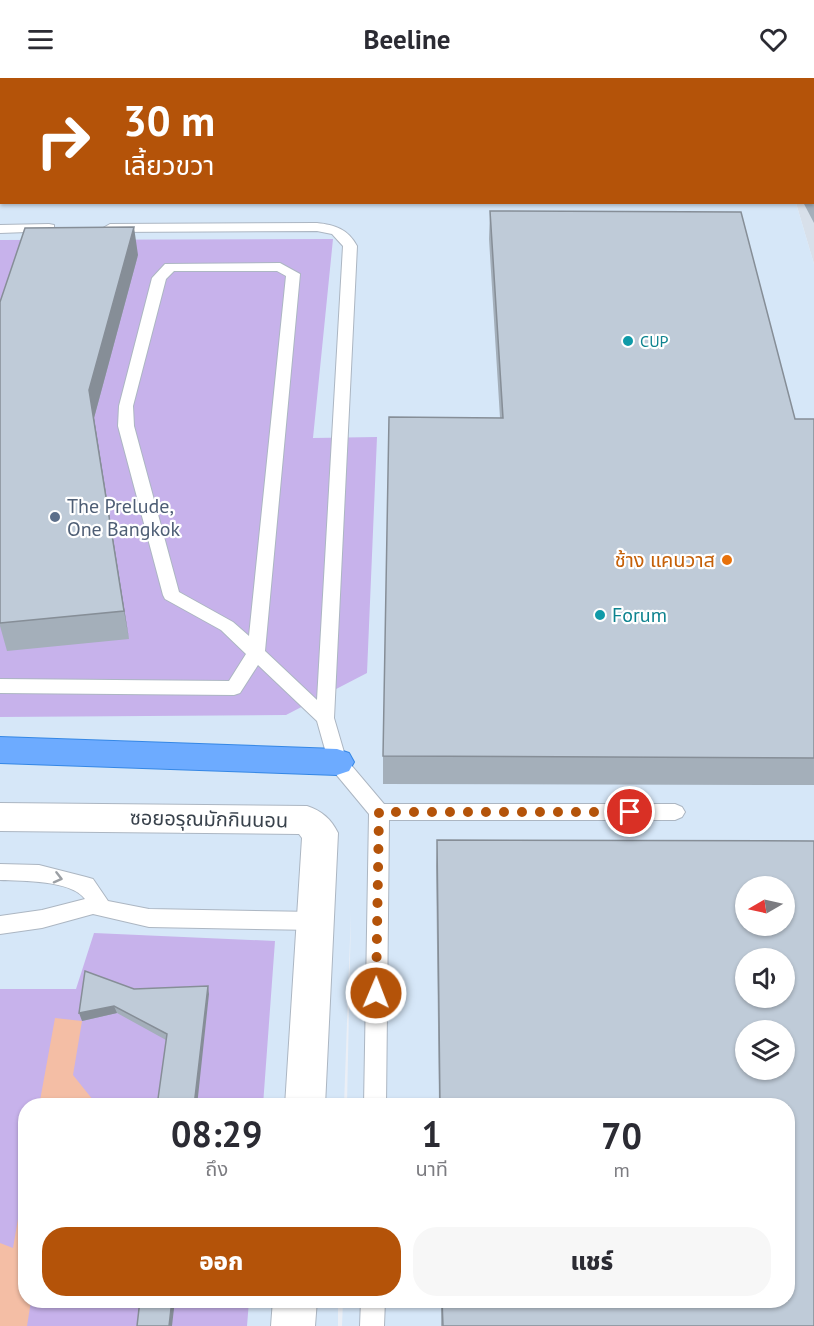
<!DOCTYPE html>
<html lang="th">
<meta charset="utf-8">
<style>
:root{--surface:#fff;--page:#f7f7f7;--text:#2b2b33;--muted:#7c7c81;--accent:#b45309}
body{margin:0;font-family:"PT Sans","Noto Sans Thai",sans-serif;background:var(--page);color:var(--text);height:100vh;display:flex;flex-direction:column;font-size:22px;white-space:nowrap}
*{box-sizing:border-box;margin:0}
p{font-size:20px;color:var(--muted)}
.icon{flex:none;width:33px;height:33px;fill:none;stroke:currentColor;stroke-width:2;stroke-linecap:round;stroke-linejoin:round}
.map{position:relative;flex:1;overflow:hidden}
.drawer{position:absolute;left:18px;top:1020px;width:777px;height:210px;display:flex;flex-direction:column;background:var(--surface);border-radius:24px;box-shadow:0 2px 4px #0004}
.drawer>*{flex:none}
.guide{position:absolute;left:0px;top:0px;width:814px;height:126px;box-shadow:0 2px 4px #0004;background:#b45309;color:#fff;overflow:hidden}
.needle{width:39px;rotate:261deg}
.tools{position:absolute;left:735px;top:798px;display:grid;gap:12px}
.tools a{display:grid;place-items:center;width:60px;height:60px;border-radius:50%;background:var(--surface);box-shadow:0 2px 4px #0004;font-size:30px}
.pin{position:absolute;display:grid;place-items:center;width:51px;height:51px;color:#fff;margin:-26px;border:3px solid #fff;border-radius:50%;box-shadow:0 2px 6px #0007}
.me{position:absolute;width:66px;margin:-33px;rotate:1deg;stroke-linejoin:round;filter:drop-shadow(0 0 4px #0008)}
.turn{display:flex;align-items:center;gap:21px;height:126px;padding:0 24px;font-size:27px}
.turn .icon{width:78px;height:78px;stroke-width:2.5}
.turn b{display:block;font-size:42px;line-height:51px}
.eta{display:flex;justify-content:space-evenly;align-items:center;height:102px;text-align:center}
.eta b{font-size:36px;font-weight:800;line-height:42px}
.action{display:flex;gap:12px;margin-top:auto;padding:12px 24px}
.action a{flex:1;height:69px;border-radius:24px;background:var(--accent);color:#fff;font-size:24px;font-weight:800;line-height:69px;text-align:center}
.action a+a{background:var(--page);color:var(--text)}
header{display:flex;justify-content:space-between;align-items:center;height:78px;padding:0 24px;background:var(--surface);font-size:27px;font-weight:800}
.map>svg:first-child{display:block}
.residential{fill:#d8e0ea}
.commercial{fill:#d6e7f8;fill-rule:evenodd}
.green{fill:#c7b2eb}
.water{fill:#f4bea5}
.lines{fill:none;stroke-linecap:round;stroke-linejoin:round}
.service-casing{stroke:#acb6c2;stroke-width:2}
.minor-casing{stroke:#acb6c2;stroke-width:2}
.motorway-casing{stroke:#3587e5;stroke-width:2}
.service{fill:#fff;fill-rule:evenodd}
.minor{fill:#fff;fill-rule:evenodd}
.motorway{fill:#6dabff;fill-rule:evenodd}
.wall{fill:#a4afba;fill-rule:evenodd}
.shaded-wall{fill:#868e97}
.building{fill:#bfcbd8;stroke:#868e97;stroke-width:1.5;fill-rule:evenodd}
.oneway{stroke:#9ca0a5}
.route{stroke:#b45309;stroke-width:10;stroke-dasharray:0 18}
.culture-dot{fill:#0f9aa8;stroke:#fff;stroke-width:2}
.service-dot{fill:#5c6f8a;stroke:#fff;stroke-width:2}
.food-dot{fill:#e8710a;stroke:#fff;stroke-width:2}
.labels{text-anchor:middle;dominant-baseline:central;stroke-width:4.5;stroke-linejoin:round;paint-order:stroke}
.far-culture-label{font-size:16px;fill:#0d838f;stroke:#fff;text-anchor:start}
.service-label{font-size:20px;fill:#4e5e75;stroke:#fff;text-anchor:start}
.food-label{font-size:20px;fill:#c56008;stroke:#fff;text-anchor:end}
.culture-label{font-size:20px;fill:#0d838f;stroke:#fff;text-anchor:start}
.street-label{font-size:20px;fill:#38414b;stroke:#fff}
</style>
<header><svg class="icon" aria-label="menu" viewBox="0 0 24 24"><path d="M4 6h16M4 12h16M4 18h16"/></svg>Beeline<svg class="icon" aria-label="heart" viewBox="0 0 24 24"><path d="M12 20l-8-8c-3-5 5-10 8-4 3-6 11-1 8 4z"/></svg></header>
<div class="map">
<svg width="814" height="1248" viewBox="0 0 814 1248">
<rect width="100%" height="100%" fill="#ebeff6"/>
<!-- residential -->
<path class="residential" d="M814,0V186L796,125L813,124V2H478Z"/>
<!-- commercial -->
<path class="commercial" d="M0,2L2,124L796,125L814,186V1248H342L343,1223L788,1222V1028L347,1027L351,834L344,1027L26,1028V1222L338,1223V1248H0ZM746,808H784V848H746ZM746,880H784V920H746ZM746,952H784V992H746Z"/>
<!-- green -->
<path class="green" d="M333,161L313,360L377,359L367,595L286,637L0,639V162Z
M94,855L275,863L263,1027L26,1028V1222L249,1223L247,1248H0V911H76Z"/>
<!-- water -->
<path class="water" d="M55,940L82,943L73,997L97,1027L39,1028Z
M25,1100L26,1222L31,1223L27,1248H0V1165L13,1170Z"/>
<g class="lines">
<!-- service casing -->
<g class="service-casing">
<path id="service" d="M317,145C335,147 348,151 357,168L334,640L346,681L384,726H675L682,729L685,734L682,739L675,742H389L386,1028H364L369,736L330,689L317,643L258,587L240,615L234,617L0,615V601L229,603L246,576L221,552L165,521L163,517L118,348L119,328L152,200L165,186L280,185L300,196L265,573L317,622L343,168L332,156L317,153L110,154L103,150L110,146ZM174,193H277L286,198L249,558L233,544L179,514L134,348L133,328L166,201Z
M49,146L54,147V153L0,155V147Z
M0,786L39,787L86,799L93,801L108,823L149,831L316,834L323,837L326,843L323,849L316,852L149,849L93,836L42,850L0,856V838L42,832L85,821C71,802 23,803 0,802Z
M361,1222H385L384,1248H360Z"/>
</g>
<!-- minor casing -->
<g class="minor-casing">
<path id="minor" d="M0,725L307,728C322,733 331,741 338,755L325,1028H285L302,760L299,756L0,753Z
M273,1222H317L315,1248H271Z"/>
</g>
<!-- motorway casing -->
<g class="motorway-casing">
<path id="motorway" d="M0,659L337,671L349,675L354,684L349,693L337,697L0,685Z"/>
</g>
<!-- service -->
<use href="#service" class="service"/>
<!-- minor -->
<use href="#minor" class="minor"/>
<!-- motorway -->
<use href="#motorway" class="motorway"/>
</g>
<!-- wall -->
<path class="wall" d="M0,0H330L312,2H2V118H0Z
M367,0H814V51H813V2H368Z
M813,102H814V145L803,124H813Z
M490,133L795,341H814V707L383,706V678L500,340L489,161Z
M138,177L94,340L129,561L7,573L0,548V545Z
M437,762L814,763V1248H441V1222H788V1028H439L436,788ZM746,808H784V848H746ZM746,880H784V920H746ZM746,952H784V992H746Z
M134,911L209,916L166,962L117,935L82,943Z"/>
<!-- shaded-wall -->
<path class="shaded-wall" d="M134,149L138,177L94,340L129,561L124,533L89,312Z
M208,908L209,916L197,1028H194Z
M114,928L117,935L82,943L79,935Z
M172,1222H175L172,1248H169Z"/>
<!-- building -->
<path class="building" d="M0,0H295V2H2V93H0Z
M373,0H481L480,2H373Z
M482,0H814V34H813V2H482Z
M813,102H814V122L813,121Z
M490,133L741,134L795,341H814V680L383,678L389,339L503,340Z
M134,149L89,312L124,533L0,545V224L25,150Z
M437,762L814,763V1248H443L442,1222H788V1028H440ZM746,808H784V848H746ZM746,880H784V920H746ZM746,952H784V992H746Z
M85,893L134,911L208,908L194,1028H157L167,956L114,928L79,935Z
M140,1222H172L169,1248H137Z"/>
<!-- one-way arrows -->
<defs><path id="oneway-chevron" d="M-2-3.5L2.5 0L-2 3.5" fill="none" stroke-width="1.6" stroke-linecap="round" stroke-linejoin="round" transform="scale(1.5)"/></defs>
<use class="oneway" href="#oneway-chevron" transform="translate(58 800) rotate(14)"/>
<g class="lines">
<!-- route -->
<path class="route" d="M376,915L379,734H630"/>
</g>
<!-- markers -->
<g class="culture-dot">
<circle cx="628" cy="263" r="6"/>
<circle cx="600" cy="537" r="6"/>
</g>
<circle class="service-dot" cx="55" cy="439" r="6"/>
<circle class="food-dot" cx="727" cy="482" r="6"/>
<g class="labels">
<!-- far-culture labels -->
<g class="far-culture-label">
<text x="640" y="263">CUP</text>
</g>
<!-- service labels -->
<g class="service-label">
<text x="67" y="428">The Prelude,<tspan x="67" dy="23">One Bangkok</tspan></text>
</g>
<!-- food labels -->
<g class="food-label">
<text x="715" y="482">ช้าง แคนวาส</text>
</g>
<!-- culture labels -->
<g class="culture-label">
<text x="612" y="537">Forum</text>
</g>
<!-- street labels -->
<g class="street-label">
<text transform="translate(209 741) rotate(1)">ซอยอรุณมักกินนอน</text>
</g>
</g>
</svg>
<div class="tools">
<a><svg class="needle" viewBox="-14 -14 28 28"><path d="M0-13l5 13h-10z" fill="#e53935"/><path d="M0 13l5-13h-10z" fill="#7c7c81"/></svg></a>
<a><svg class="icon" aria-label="sound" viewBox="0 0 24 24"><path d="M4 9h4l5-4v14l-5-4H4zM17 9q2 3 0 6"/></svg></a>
<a><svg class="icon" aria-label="layers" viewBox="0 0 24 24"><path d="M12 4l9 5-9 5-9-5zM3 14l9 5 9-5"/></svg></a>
</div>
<div class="pin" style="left:630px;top:734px;background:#d93025"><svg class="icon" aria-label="arrive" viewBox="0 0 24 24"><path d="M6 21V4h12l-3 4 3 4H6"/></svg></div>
<svg class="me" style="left:376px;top:915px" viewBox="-20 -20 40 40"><circle r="17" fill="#b45309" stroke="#fff" stroke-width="3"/><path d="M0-11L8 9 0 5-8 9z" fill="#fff"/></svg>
<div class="guide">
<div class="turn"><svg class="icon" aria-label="right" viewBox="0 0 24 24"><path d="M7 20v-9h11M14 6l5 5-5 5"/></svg><div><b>30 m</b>เลี้ยวขวา</div></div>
</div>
<section class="drawer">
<div class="eta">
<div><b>08:29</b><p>ถึง</p></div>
<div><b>1</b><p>นาที</p></div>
<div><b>70</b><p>m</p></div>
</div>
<div class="action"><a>ออก</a><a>แชร์</a></div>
</section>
</div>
